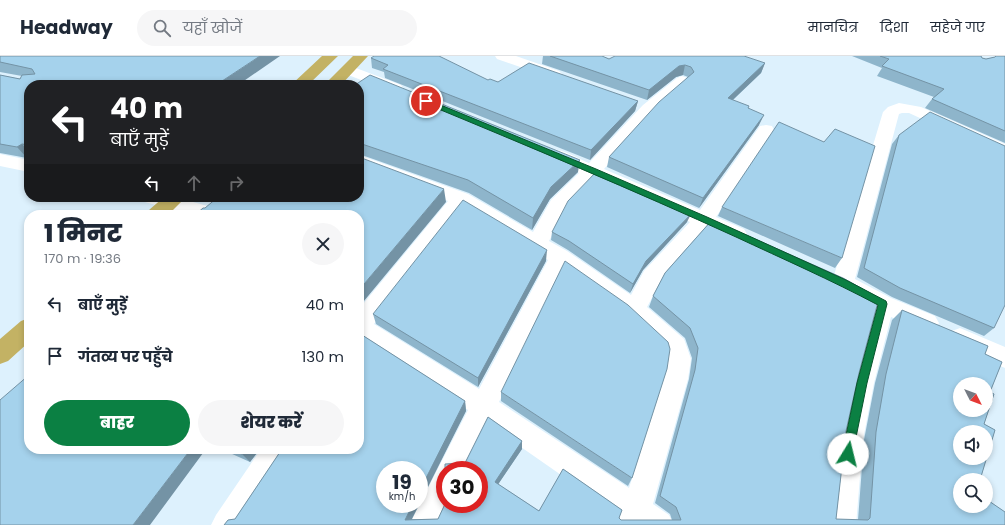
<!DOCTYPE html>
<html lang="hi">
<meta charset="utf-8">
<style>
:root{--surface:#fff;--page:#f6f6f7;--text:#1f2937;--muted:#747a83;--line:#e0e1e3;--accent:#0b8043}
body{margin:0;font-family:Poppins,"Noto Sans Devanagari",sans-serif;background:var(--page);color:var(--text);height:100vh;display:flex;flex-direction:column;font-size:15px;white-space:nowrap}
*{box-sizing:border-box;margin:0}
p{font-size:13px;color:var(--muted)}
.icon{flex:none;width:22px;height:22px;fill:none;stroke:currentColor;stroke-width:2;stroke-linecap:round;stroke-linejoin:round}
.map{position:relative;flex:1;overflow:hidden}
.drawer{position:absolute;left:24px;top:154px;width:340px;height:244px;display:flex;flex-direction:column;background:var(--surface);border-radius:16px;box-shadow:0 2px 6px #0003}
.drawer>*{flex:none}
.top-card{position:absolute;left:24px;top:24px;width:340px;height:122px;border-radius:16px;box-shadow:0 2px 6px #0003;background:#202124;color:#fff;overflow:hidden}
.needle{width:26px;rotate:132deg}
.buttons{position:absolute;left:953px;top:321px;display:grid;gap:8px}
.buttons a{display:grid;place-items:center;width:40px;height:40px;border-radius:50%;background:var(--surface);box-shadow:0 2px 6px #0003;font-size:20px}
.speed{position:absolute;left:376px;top:405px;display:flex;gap:8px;font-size:20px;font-weight:700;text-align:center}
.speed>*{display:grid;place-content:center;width:52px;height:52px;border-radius:50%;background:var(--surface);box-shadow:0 2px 6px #0003;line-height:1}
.speed small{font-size:10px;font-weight:400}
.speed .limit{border:6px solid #d22;background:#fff;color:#111}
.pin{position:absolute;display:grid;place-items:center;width:34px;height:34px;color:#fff;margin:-17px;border:2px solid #fff;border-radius:50%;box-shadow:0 1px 4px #0007}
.me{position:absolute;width:44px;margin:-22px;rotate:9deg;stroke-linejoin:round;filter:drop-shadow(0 0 3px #0008)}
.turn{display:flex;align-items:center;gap:14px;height:84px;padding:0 20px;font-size:18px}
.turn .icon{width:52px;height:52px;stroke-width:2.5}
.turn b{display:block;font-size:28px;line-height:34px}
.lanes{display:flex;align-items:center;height:38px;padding:0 20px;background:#0003;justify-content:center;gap:20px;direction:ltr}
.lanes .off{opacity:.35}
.round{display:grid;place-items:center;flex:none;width:42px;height:42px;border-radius:21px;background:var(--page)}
.head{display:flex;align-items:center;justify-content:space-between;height:68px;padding:0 20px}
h1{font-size:24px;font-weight:800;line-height:30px}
.action{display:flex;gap:8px;margin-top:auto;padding:8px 20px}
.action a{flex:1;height:46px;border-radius:24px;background:var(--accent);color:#fff;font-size:16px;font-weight:800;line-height:46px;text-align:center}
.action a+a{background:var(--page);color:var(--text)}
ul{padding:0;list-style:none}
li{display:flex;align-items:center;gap:12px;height:52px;padding:0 20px}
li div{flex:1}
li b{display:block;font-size:15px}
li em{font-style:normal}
header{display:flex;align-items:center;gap:24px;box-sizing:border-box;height:56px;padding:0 20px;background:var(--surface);border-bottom:1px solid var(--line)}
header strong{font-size:19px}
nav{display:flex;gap:22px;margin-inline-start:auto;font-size:14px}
.search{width:280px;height:36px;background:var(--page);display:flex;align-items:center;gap:10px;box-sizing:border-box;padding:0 14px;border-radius:22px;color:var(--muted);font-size:15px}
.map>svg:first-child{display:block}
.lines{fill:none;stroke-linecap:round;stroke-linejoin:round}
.minor{fill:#fff;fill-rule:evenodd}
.trunk{fill:#c3b264;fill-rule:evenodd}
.wall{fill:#8eb5cb;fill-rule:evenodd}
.shaded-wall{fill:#7493a5}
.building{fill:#a5d2ec;stroke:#7493a5;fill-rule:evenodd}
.route{fill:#0b8043;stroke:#07532c}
</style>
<header>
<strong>Headway</strong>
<div class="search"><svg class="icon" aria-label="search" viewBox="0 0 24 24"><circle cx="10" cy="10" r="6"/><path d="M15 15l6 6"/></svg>यहाँ खोजें</div>
<nav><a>मानचित्र</a><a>दिशा</a><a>सहेजे गए</a></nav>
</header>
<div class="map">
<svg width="1005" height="469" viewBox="0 0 1005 469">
<rect width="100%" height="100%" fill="#ddf1fd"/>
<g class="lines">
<!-- minor -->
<path class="minor" d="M495,0H516L559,15L562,18L559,21L554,23L549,21L497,3Z
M348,9L401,29L403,32L401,35L395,37L343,17L340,14L343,11Z
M682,20L687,22L690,25L687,28L655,55L604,113L700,154L760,70L766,69L772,70L774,74L716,161L744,173L747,178L744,183L737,185L707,173L660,227L647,251L684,283L691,303L688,323L653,448L669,459L674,469H617L620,460L488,368L465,414H445V448H449L439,469H409L468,354L359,283V253L448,145L359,111V99L468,138L533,176L551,144L579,117L546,102L543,98L546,94C560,90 576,102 589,107L643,49L677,22ZM594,123L690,166L644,215L631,239L567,195L549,185L566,153ZM463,153L548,204L479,333L374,268ZM563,214L626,259L665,295L667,303L664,323L629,432L499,346Z
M899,47L921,51L1005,88V101L909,57H902L899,58L855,223L891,242L935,260L939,267L935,274L927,276L891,261L874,327L863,384L856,469H826L837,384L850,327L871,252L844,237L843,234L835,232L832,226L883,56L888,51Z
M0,98L29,104V116L0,110Z
M142,141H175L211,151L214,156L212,159H191L145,146Z
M960,272L1005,291V312L952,289L948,282L952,275Z
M261,393H290L287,402L243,469H211L216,459Z"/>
<!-- trunk -->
<path class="trunk" d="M322,0H338L308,29H291Z
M353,0H368L341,29H324Z
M164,141H186L168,159H146L149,154Z
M29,262V286L8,305L0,308V283L21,265Z"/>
</g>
<!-- wall -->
<path class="wall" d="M0,0H280L29,29V101L27,102L0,97V19L20,23L22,20L0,16Z
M543,0H602L609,3L765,7L761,17L733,44L748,52L759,69L699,152L607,111L609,101L688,21L683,19L676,21L647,44L542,8Z
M852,0H981L982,2L986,3L995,1L996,0H1005V87L925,52L932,43L934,41L877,20L882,12Z
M371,2L488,24L498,26L638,45L635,55L590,104L385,22L384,16L372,12Z
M359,29L578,116L550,143L532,174L469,137L359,98Z
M899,79L994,272L984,280L892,241L857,221L892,88Z
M722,151L842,202L835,212L718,160Z
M712,164L843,222L879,242L859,317L846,375L836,463L858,464L864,384L875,327L892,264L902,254L988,290L985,298L1002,306L990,336L994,338L984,368L995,374L980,424H960V450H986V443L1005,456V469H224L228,464L235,463L282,393H359V277L465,345L466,355L411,463H438L445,448H479V414H445V441V408L465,407L488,361L522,385V393L498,428L539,455L563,413L622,454L619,462L621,464H672L670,458L655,447L689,323L692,302L685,282L649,251L653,240L665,217ZM960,328H986V354H960ZM960,376H986V402H960ZM385,414H419V448H385Z
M687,166L643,214L630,237L568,194L551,184L552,176Z
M546,205L478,331L376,268L373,258Z
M501,336L632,422L628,430L501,345Z
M221,393H260L250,406Z"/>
<!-- shaded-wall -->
<path class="shaded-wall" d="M260,0H280L238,29H216Z
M765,7L761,17L724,52L728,42Z
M685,9L683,19L676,21L647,44L649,34L679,10Z
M638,45L635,55L590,104L591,94Z
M764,59L759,69L699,152L703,142Z
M22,88L29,96V101L27,102L17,91Z
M580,104L578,116L550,143L532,174L533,162L551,131Z
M444,133L446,146L359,251V234Z
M691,158L687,166L643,214L630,237L633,228L646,205Z
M547,194L546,205L478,331V322Z
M465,345L466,355L409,469L405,464L413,448H419V436Z
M522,385V393L495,433V426Z
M191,393H206L150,469H133Z
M246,393H260L250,406L242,398Z"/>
<!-- building -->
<path class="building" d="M0,0H260L216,29H29V89L22,88L17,91L0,88V19L20,23L22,19L35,18L32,13L0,6Z
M374,0H439L488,24L490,23L498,26L529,7L638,45L591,94L383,13L388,9L371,2Z
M550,0H602L609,3L615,0H744L765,7L728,42L749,50L748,52L764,59L703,142L609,101L659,46L694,16L691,11L685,9L679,10L649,34Z
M880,0H981L982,2L986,3L995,1L996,0H1005V75L932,43L944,33L882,10L889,3Z
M370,19L580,104L551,131L533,162L468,124L359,87V32L361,31H359V29H355Z
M930,56L1005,90V249L994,272L900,232L864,212L899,79Z
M779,66L824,86L835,73L875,90L842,202L722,151Z
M359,101L444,133L359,234V159H195L203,152H205L218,141H359Z
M597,115L691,158L646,205L633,228L569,185L552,176L568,145Z
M463,144L547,194L478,322L373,258Z
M712,164L843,222L879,242L859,317L846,375L836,463L868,464L870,462L876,376L886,318L902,254L988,290L985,298L1002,306L990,336L994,338L984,368L995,374L980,424H960V450H986V443L1005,456V469H224L228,464L235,463L282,393H359V277L465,345L419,436V414H385V448H413L405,464L438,463L445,448H479V414H445V439V408L465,407L488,361L522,385L495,426L539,455L563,413L622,454L619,462L621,464H681L676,451L660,440L695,314L698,292L690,272L653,240L665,217ZM960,328H986V354H960ZM960,376H986V402H960Z
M565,205L628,249L668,286L670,293L667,313L632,422L501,336Z
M29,319V393H191L133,469H0V344Z
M231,393H246L242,398Z"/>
<!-- route -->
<path class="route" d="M426,43L596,113L707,161L846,224L886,245L887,248L867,327L852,401L848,403L844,401L842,398L857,327L878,249C831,224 783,203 736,181C633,134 528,90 424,47L423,45Z"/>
</svg>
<div class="buttons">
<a><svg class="needle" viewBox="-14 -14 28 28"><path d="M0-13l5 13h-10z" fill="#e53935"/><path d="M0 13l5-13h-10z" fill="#747a83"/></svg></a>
<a><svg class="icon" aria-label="sound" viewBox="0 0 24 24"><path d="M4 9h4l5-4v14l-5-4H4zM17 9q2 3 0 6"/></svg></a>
<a><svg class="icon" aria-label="search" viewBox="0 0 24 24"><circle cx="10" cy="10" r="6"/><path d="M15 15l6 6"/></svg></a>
</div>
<div class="speed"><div>19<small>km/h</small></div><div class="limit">30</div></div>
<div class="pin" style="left:426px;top:45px;background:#d93025"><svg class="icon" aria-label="arrive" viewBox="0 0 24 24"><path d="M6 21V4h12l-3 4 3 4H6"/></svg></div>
<svg class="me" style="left:848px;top:398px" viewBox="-20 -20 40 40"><circle r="19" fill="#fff"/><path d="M0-13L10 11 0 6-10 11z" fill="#0b8043"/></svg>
<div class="top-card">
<div class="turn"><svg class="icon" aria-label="left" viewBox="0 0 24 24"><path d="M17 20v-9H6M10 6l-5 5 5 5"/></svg><div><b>40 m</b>बाएँ मुड़ें</div></div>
<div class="lanes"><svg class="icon" aria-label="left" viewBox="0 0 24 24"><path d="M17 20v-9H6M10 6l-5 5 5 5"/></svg><svg class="icon off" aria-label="ahead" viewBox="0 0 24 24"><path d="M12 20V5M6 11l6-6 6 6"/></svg><svg class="icon off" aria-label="right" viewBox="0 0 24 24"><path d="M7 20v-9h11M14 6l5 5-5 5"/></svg></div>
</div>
<section class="drawer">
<div class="head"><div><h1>1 मिनट</h1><p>170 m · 19:36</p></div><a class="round"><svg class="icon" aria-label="close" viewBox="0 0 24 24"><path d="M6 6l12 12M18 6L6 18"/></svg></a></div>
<ul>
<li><svg class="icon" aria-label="left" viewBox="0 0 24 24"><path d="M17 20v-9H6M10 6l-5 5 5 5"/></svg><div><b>बाएँ मुड़ें</b></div><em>40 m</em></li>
<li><svg class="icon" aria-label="arrive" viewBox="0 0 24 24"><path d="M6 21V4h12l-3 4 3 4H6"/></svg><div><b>गंतव्य पर पहुँचे</b></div><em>130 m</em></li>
</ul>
<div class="action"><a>बाहर</a><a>शेयर करें</a></div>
</section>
</div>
